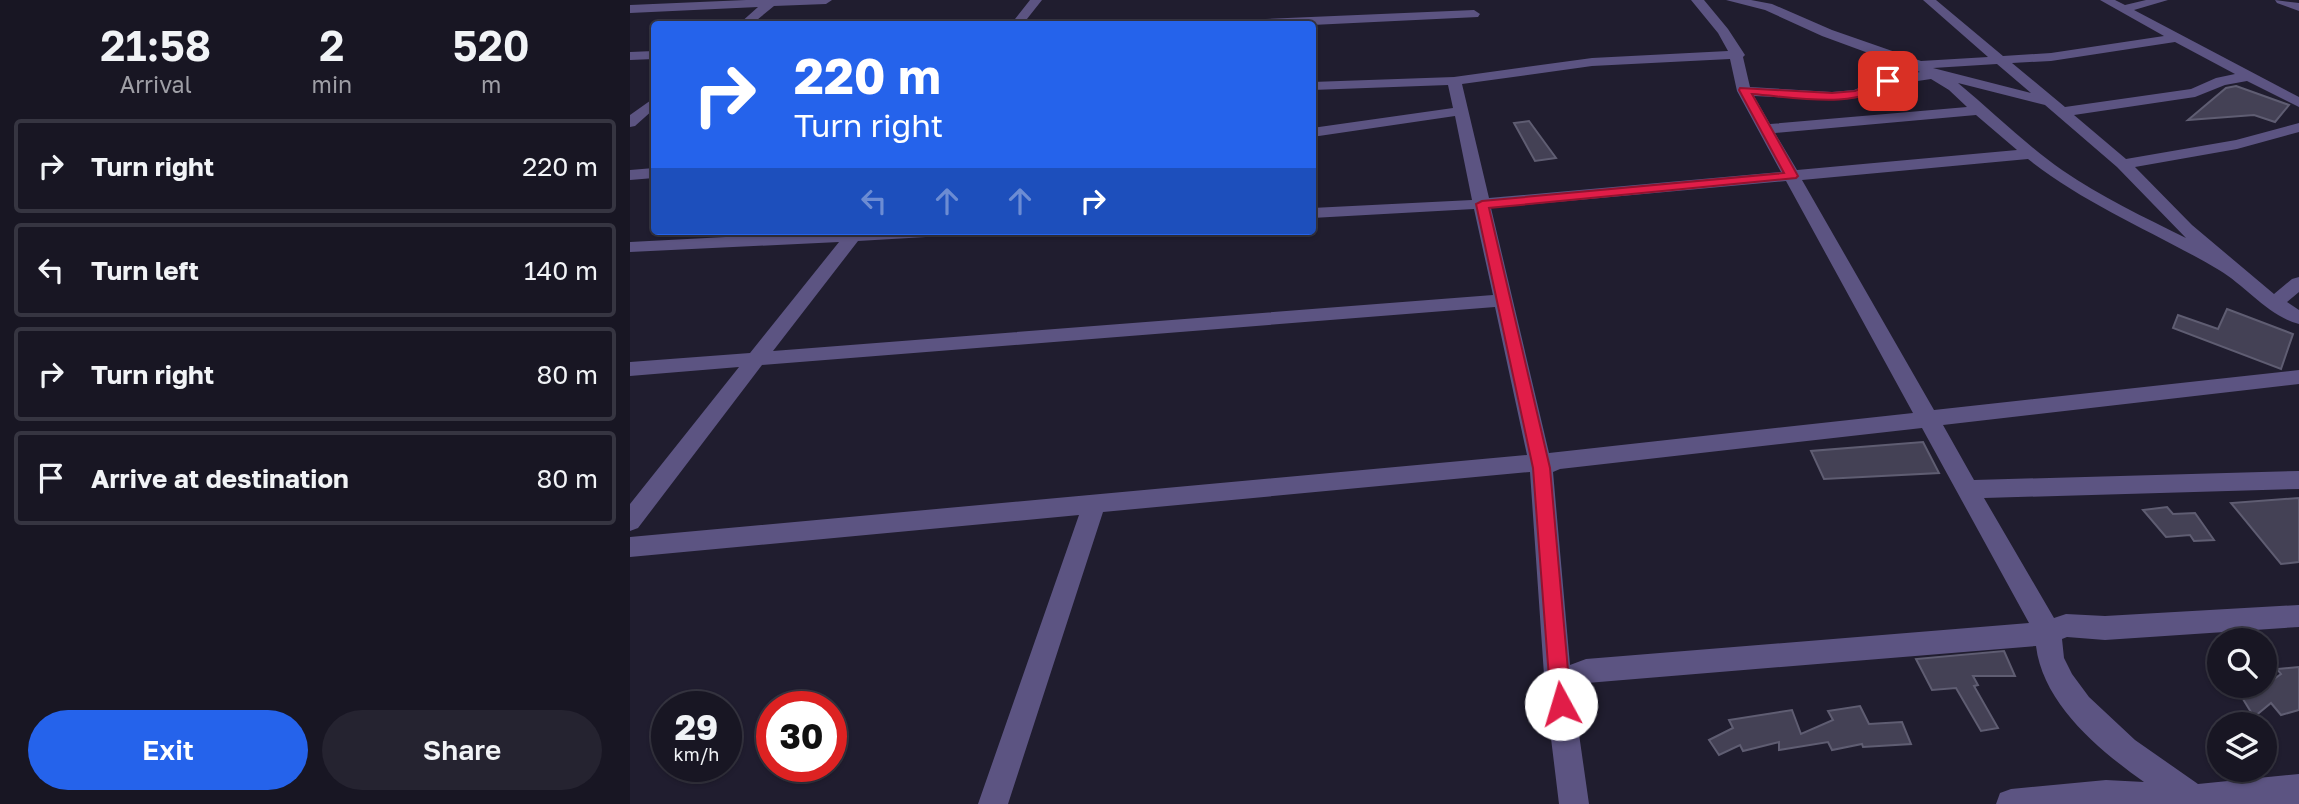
<!DOCTYPE html>
<style>
:root{--surface:#181623;--page:#252330;--text:#f1f3f6;--muted:#9f9fa6;--line:#363541;--accent:#2563eb}
body{margin:0;font-family:"Golos Text",sans-serif;background:var(--page);color:var(--text);height:100vh;display:flex;flex-direction:column;font-size:26px;white-space:nowrap}
*{box-sizing:border-box;margin:0}
p{font-size:23px;color:var(--muted)}
.icon{flex:none;width:38px;height:38px;fill:none;stroke:currentColor;stroke-width:2;stroke-linecap:round;stroke-linejoin:round}
.map{position:relative;flex:1;overflow:hidden}
.panel{display:flex;flex-direction:column;background:var(--surface);width:630px}
.panel>*{flex:none}
.hud{position:absolute;left:21px;top:21px;width:665px;height:214px;border-radius:7px;box-shadow:0 2px 5px #0004,0 0 0 2px var(--line);background:#2563eb;color:#fff;overflow:hidden}
.buttons{position:absolute;left:1577px;top:628px;display:grid;gap:14px}
.buttons a{display:grid;place-items:center;width:70px;height:70px;border-radius:50%;background:var(--surface);box-shadow:0 2px 5px #0004,0 0 0 2px var(--line);font-size:35px}
.speed{position:absolute;left:21px;top:691px;display:flex;gap:14px;font-size:35px;font-weight:700;text-align:center}
.speed>*{display:grid;place-content:center;width:91px;height:91px;border-radius:50%;background:var(--surface);box-shadow:0 2px 5px #0004,0 0 0 2px var(--line);line-height:1}
.speed small{font-size:18px;font-weight:400}
.speed .limit{border:10px solid #d22;background:#fff;color:#111}
.pin{position:absolute;display:grid;place-items:center;width:60px;height:60px;color:#fff;margin:-30px;border-radius:14px;box-shadow:0 4px 10px #0006}
.me{position:absolute;width:77px;margin:-38px;rotate:354deg;stroke-linejoin:round;filter:drop-shadow(0 0 5px #0008)}
.turn{display:flex;align-items:center;gap:24px;height:147px;padding:0 28px;font-size:32px}
.turn .icon{width:91px;height:91px;stroke-width:2.5}
.turn b{display:block;font-size:49px;line-height:60px}
.lanes{display:flex;align-items:center;height:66px;padding:0 28px;background:#0003;justify-content:center;gap:35px;direction:ltr}
.lanes .off{opacity:.35}
.eta{display:flex;justify-content:space-evenly;align-items:center;height:119px;text-align:center}
.eta b{font-size:42px;font-weight:600;line-height:49px}
.button{display:flex;gap:14px;margin-top:auto;padding:14px 28px}
.button a{flex:1;height:80px;border-radius:42px;background:var(--accent);color:#fff;font-size:28px;font-weight:600;line-height:80px;text-align:center}
.button a+a{background:var(--page);color:var(--text)}
ul{padding:0;list-style:none}
li{display:flex;align-items:center;gap:21px;height:94px;margin:0 14px 10px;padding:0 14px;border:4px solid var(--line);border-radius:7px}
li div{flex:1}
li b{display:block;font-size:26px}
li em{font-style:normal}
main{display:flex;flex:1;min-height:0}
.map>svg:first-child{display:block}
.building{fill:#444155;stroke:#5f5d72;stroke-width:2}
.lines{fill:none;stroke-linecap:round;stroke-linejoin:round}
.street{fill:#5c5482;fill-rule:evenodd}
.route{fill:#e11d48;stroke:#92132f;stroke-width:2}
</style>
<main>
<section class="panel">
<div class="eta">
<div><b>21:58</b><p>Arrival</p></div>
<div><b>2</b><p>min</p></div>
<div><b>520</b><p>m</p></div>
</div>
<ul>
<li><svg class="icon" aria-label="right" viewBox="0 0 24 24"><path d="M7 20v-9h11M14 6l5 5-5 5"/></svg><div><b>Turn right</b></div><em>220 m</em></li>
<li><svg class="icon" aria-label="left" viewBox="0 0 24 24"><path d="M17 20v-9H6M10 6l-5 5 5 5"/></svg><div><b>Turn left</b></div><em>140 m</em></li>
<li><svg class="icon" aria-label="right" viewBox="0 0 24 24"><path d="M7 20v-9h11M14 6l5 5-5 5"/></svg><div><b>Turn right</b></div><em>80 m</em></li>
<li><svg class="icon" aria-label="arrive" viewBox="0 0 24 24"><path d="M6 21V4h12l-3 4 3 4H6"/></svg><div><b>Arrive at destination</b></div><em>80 m</em></li>
</ul>
<div class="button"><a>Exit</a><a>Share</a></div>
</section>
<div class="map">
<svg width="1669" height="804" viewBox="0 0 1669 804">
<rect width="100%" height="100%" fill="#201d2f"/>
<!-- building -->
<path class="building" d="M1606,86L1659,105L1645,122L1624,115L1558,120L1596,88Z
M899,121L926,158L905,161L884,123Z
M1597,309L1663,334L1651,369L1543,328L1548,315L1588,329Z
M1293,442L1309,473L1194,479L1181,451Z
M1669,498V562L1651,564L1601,503Z
M1537,507L1543,514L1565,513L1584,540L1564,541L1560,535L1536,537L1513,510Z
M1374,651L1385,676H1343L1348,685L1344,686L1368,728L1351,731L1326,688L1302,690L1286,659Z
M1669,667V710L1651,715L1641,703L1624,717L1605,686H1634L1651,674L1647,669Z
M1230,706L1239,724L1272,722L1281,744L1233,747L1232,744L1202,750L1198,742L1149,750V742L1113,751L1110,745L1089,755L1079,740L1103,728L1099,720L1162,710L1171,734L1203,720L1198,711Z"/>
<g class="lines">
<!-- street -->
<path class="street" d="M116,0H202L196,4L144,6L122,24H109L128,7L0,13V5Z
M400,0H412L393,24H381Z
M1061,0H1074L1098,29L1115,55L1113,57L1120,87L1202,92L1224,90L1253,78L1290,72L1192,36L1135,10L1096,0H1121L1142,4L1202,30L1291,61L1358,57L1293,0H1306L1373,56L1421,53L1534,36L1470,0H1485L1495,5L1516,0H1538L1504,10L1669,97V107L1617,81L1595,85L1565,97L1444,115L1496,159L1606,140L1669,123V132L1607,149L1505,167L1562,225L1644,294L1662,279L1669,277V292L1657,302L1669,310V324C1638,316 1616,286 1589,270C1525,232 1456,205 1398,159L1172,180L1304,410L1669,370V384L1313,425L1344,480L1669,471V489L1354,498L1424,618L1436,614L1475,616L1669,605V627L1475,640L1437,637L1432,639L1434,658L1442,674L1459,697L1505,740L1568,784L1669,774V804H1366L1370,793L1381,789L1476,780L1514,782C1469,750 1413,704 1406,646L957,683L943,692L959,804H929L915,689L900,472L473,512L378,804H348L449,515L0,557V537L897,455L865,307L132,365L8,528L0,531V504L109,367L0,376V362L120,353L209,242L0,252V242L211,231H322L313,236L228,241L143,351L863,295L844,209L682,218V208L842,200L825,116L682,137V128L823,108L818,85L682,90V82L824,77L962,58L1098,51L1088,33ZM1545,42L1605,74L1586,78L1561,89L1435,107L1382,63L1421,61ZM1100,59L1107,91L1151,172L859,198L832,84L962,66ZM1367,64L1401,93L1303,68ZM1301,79L1319,90L1337,107L1140,124L1124,96L1202,100L1227,98L1261,85ZM1328,83L1415,105L1487,167L1556,238C1514,217 1471,197 1432,170C1395,144 1363,112 1328,83ZM1346,115L1387,150L1167,170L1145,133ZM1156,181L1283,413L919,453L861,208ZM1292,428L1399,623L956,659L940,665L923,472L930,469Z
M1645,0L1669,3V11L1647,3Z
M844,10L850,14L848,17L682,25L605,24L611,20Z
M24,51V59L0,60V52Z
M24,98V109L5,126L0,127V115Z
M24,168V178L0,180V170Z"/>
</g>
<!-- route -->
<path class="route" d="M1254,78L1263,81C1226,111 1166,97 1122,94L1168,176L1166,178L859,208L920,468L941,704L938,711L931,714L924,711L921,704L903,468L846,204L852,201L1154,173L1109,90L1110,88L1202,93L1225,91Z"/>
</svg>
<div class="buttons">
<a><svg class="icon" aria-label="search" viewBox="0 0 24 24"><circle cx="10" cy="10" r="6"/><path d="M15 15l6 6"/></svg></a>
<a><svg class="icon" aria-label="layers" viewBox="0 0 24 24"><path d="M12 4l9 5-9 5-9-5zM3 14l9 5 9-5"/></svg></a>
</div>
<div class="speed"><div>29<small>km/h</small></div><div class="limit">30</div></div>
<div class="pin" style="left:1258px;top:81px;background:#d93025"><svg class="icon" aria-label="arrive" viewBox="0 0 24 24"><path d="M6 21V4h12l-3 4 3 4H6"/></svg></div>
<svg class="me" style="left:931px;top:704px" viewBox="-20 -20 40 40"><circle r="19" fill="#fff"/><path d="M0-13L10 11 0 6-10 11z" fill="#e11d48"/></svg>
<div class="hud">
<div class="turn"><svg class="icon" aria-label="right" viewBox="0 0 24 24"><path d="M7 20v-9h11M14 6l5 5-5 5"/></svg><div><b>220 m</b>Turn right</div></div>
<div class="lanes"><svg class="icon off" aria-label="left" viewBox="0 0 24 24"><path d="M17 20v-9H6M10 6l-5 5 5 5"/></svg><svg class="icon off" aria-label="ahead" viewBox="0 0 24 24"><path d="M12 20V5M6 11l6-6 6 6"/></svg><svg class="icon off" aria-label="ahead" viewBox="0 0 24 24"><path d="M12 20V5M6 11l6-6 6 6"/></svg><svg class="icon" aria-label="right" viewBox="0 0 24 24"><path d="M7 20v-9h11M14 6l5 5-5 5"/></svg></div>
</div>
</div>
</main>
